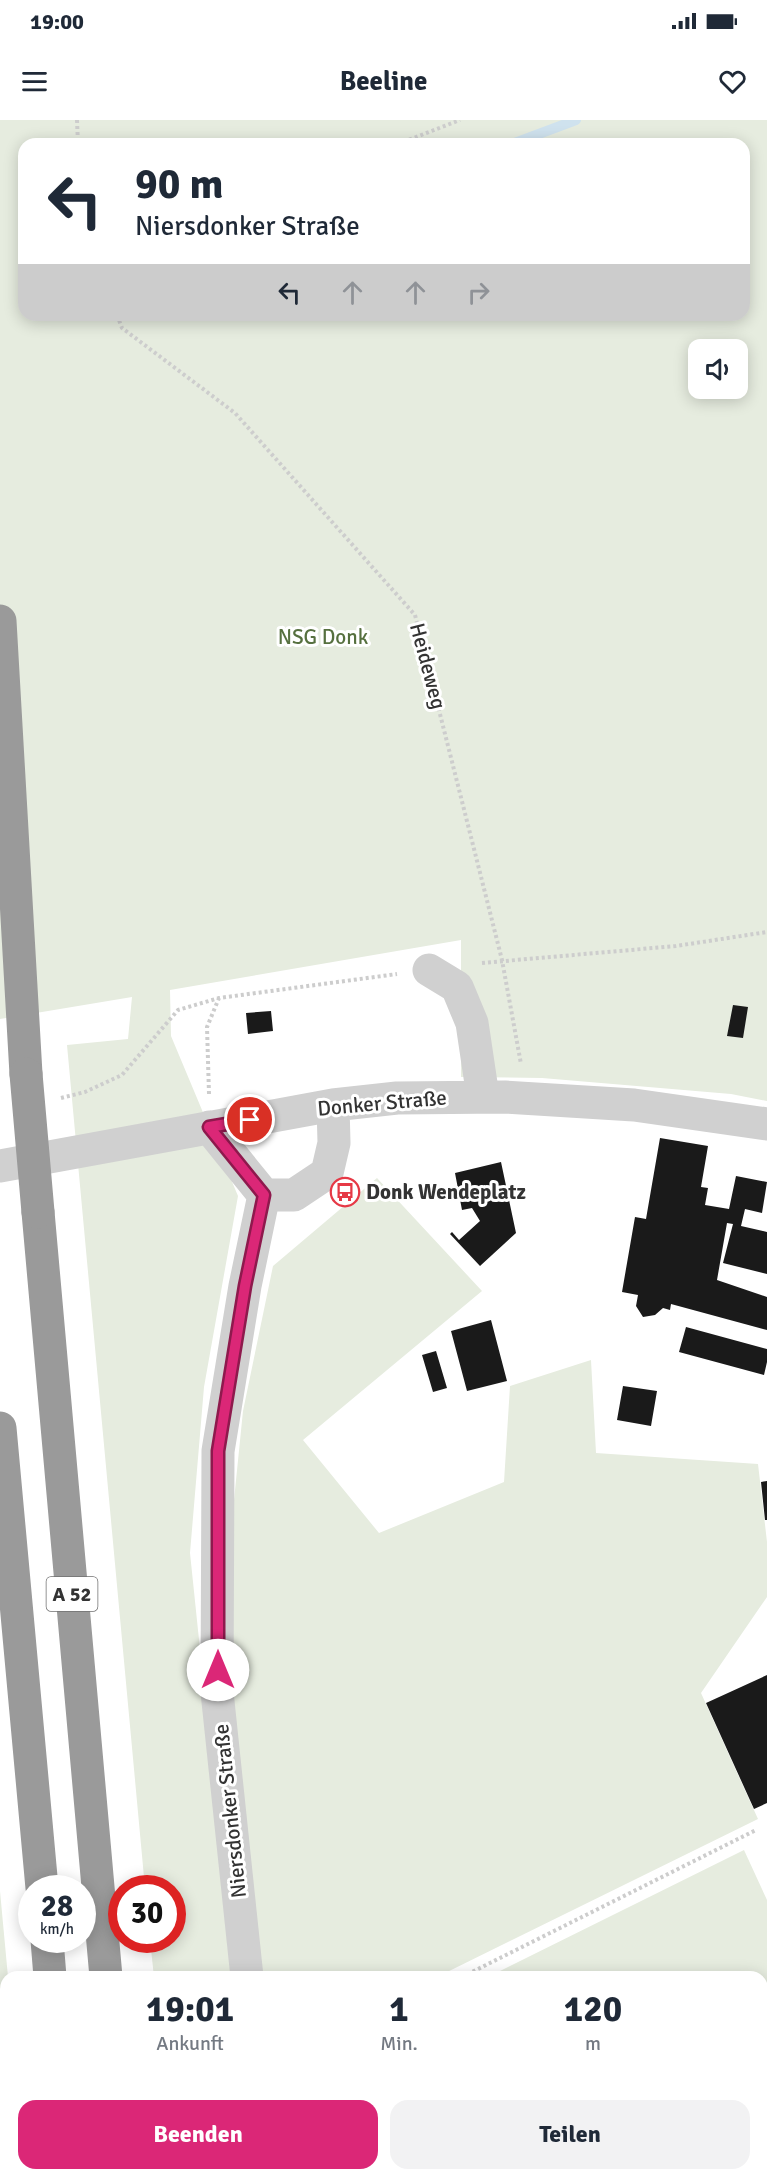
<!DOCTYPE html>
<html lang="de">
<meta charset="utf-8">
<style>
:root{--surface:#fff;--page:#f2f2f3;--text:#1f2937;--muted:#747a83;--accent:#db2777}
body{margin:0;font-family:Signika,sans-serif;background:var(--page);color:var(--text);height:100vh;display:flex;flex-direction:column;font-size:22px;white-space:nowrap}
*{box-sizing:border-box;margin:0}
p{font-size:20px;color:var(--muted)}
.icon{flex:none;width:33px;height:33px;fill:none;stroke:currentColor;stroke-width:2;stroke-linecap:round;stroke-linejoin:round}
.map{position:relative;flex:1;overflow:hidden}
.drawer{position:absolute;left:0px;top:1851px;width:768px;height:210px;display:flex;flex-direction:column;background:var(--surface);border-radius:18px 18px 0 0;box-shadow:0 3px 15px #0003}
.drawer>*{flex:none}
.hud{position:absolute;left:18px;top:18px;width:732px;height:183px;border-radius:18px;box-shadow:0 3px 15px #0003;background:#fff;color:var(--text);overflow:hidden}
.buttons{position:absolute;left:688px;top:219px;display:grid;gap:12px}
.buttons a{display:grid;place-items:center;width:60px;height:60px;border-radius:12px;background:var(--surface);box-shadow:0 3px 15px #0003;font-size:30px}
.speed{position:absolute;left:18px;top:1755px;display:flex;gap:12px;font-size:30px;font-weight:700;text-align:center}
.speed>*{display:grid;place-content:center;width:78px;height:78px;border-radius:50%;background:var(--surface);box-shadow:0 3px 15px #0003;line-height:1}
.speed small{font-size:15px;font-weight:400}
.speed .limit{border:9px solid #d22;background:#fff;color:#111}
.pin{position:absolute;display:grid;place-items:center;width:51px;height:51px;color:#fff;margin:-26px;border:3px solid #fff;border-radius:50%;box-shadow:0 2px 6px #0007}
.me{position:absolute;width:66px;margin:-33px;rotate:0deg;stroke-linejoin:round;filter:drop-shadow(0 0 4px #0008)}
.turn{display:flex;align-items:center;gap:21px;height:126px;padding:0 18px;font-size:27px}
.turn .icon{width:78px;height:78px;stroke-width:2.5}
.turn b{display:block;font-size:42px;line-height:51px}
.lanes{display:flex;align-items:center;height:57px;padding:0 18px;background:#0003;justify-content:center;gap:30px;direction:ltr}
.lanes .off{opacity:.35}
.eta{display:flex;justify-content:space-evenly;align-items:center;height:102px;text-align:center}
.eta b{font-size:36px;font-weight:700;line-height:42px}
.button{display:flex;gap:12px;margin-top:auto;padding:12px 18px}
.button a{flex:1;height:69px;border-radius:18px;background:var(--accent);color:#fff;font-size:24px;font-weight:700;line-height:69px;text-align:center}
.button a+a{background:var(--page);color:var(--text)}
.status{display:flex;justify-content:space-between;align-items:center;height:42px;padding:0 30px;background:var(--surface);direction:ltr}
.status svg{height:16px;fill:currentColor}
header{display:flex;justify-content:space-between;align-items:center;height:78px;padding:0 18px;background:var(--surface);font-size:27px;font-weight:700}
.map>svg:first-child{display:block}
.green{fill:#e6ecdf;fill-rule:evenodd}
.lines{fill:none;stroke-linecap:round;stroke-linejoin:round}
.stream{stroke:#cfe2ee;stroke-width:10}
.building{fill:#1a1a1a}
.path{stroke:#cdcdcd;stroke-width:4;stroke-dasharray:3 3;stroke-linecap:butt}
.minor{stroke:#d0d0d0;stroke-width:33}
.highway{stroke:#9a9a9a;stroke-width:33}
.highway-bridge{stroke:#9a9a9a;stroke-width:33}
.route-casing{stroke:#8e194d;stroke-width:15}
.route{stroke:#db2777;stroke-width:10}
.labels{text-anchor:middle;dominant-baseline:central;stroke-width:6;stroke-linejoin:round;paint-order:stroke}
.shield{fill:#fff;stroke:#707070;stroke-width:1.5}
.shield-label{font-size:20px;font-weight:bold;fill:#333}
.park-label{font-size:21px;fill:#56703f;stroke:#fff}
.street-label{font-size:21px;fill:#333;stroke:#fff}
.poi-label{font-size:21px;font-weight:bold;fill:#333;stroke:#fff;text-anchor:start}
</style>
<div class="status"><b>19:00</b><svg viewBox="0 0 49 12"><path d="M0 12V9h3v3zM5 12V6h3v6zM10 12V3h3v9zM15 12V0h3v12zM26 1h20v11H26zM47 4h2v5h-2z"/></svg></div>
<header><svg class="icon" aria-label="menu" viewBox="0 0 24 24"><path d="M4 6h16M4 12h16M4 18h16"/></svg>Beeline<svg class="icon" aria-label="heart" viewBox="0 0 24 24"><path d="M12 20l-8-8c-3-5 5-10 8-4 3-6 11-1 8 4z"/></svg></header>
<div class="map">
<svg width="767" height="2061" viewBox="0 0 767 2061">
<rect width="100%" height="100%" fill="#fff"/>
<!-- green -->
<path class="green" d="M0,0H767V981L731,974L542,958L461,957V820L170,870L171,916L238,1076L204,1267L190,1433L234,1857H154L150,1820H172V1768H145L67,925L128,919L132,877L0,899ZM24,24H744V195H24ZM699,230H738V268H699Z
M377,1058L482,1171L303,1320L379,1413L504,1362L510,1266L591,1240L596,1333L758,1344L767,1422V1477L701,1573L758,1699L437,1857H259L231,1598L234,1380L243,1291L273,1146Z
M744,1730L767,1780V2061H281L280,2055H762V1857H488Z
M0,1771L8,1857H6V2055H26L27,2061H0Z
M172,2055H254L255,2061H173Z"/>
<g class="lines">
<!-- stream -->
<path class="stream" d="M512,24L576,0"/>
</g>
<!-- building -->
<path class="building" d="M733,885L748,887L743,918L727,916Z
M271,891L273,911L248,914L246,893Z
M660,1018L708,1026L701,1067L708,1068L705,1085L729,1089L736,1056L767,1062L762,1093L745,1089L741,1106L767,1112V1154L723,1143L733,1104L727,1103L717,1160L767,1177V1210L671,1184L670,1190L663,1188L655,1195L643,1197L636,1186L638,1175L622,1172L635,1097L646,1099Z
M501,1042L516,1113L480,1146L450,1114L452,1112L459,1120L480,1101L472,1088L462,1090L455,1053Z
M491,1200L507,1261L467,1271L451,1211Z
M686,1207L767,1229V1242L764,1255L679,1232Z
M436,1231L447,1268L433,1272L422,1235Z
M623,1266L657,1271L651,1306L617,1300Z
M767,1361V1400H765L761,1362Z
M767,1555V1683L754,1689L706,1583Z"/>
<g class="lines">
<!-- path -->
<path class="path" d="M77,0L78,24
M398,24L460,0
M117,195L122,208L235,293L415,495L502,840L521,944
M482,843L676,826L767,812
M209,974L207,907L219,878
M61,978L85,972L122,955L178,890L219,878L397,854
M462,1857L756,1710
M762,1961L767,1960
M442,2061L462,2055"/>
<!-- minor -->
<path class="minor" d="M429,850L457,867L472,903L483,977
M209,1007L264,1075
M0,1046L333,985L397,978L505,977L634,985L767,1004
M264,1075H294L327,1053L334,1023L333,985
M247,1857L217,1572L218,1331L245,1166L264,1075
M267,2055L268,2061"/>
<!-- highway -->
<path class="highway" d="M0,501L26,954
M38,1092L106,1857
M0,1308L42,1768
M47,1820L50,1857
M68,2055L69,2061
M124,2055L125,2061"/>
<!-- highway-bridge -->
<path class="highway-bridge" d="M26,954L38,1092"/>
</g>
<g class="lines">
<!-- route casing -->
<g class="route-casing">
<path id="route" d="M218,1550V1331L245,1166L264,1075L209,1007L250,1000"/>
</g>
<!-- route -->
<use href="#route" class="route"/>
</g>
<!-- icons -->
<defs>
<g id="bus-ring" transform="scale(1.5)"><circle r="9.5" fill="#fff" stroke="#e63946" stroke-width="1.5"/><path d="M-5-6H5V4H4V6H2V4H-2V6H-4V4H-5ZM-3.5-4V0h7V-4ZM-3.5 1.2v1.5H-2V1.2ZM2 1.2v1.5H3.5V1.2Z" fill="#e63946"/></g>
</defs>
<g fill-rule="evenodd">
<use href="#bus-ring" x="345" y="1072"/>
</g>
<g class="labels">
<!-- shield labels -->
<rect class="shield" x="46.5" y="1457" width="51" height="34" rx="4.5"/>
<g class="shield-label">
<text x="72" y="1474">A 52</text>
</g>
<!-- park labels -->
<g class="park-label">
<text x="323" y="517">NSG Donk</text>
</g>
<!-- street labels -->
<g class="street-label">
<text transform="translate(428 546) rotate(75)">Heideweg</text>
<text transform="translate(382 983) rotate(-5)">Donker Straße</text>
<text transform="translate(230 1691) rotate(-96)">Niersdonker Straße</text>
</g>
<!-- poi labels -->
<g class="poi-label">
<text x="366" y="1072">Donk Wendeplatz</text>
</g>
</g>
</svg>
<div class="buttons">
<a><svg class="icon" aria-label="sound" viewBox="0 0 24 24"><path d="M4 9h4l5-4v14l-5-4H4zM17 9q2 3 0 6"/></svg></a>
</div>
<div class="speed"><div>28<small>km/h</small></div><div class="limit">30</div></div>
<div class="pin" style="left:250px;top:1000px;background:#d93025"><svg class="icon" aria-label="arrive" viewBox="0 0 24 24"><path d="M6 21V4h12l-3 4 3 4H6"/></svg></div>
<svg class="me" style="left:218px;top:1550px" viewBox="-20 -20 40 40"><circle r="19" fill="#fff"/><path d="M0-13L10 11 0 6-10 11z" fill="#db2777"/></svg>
<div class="hud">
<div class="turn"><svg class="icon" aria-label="left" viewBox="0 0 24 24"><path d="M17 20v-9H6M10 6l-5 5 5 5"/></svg><div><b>90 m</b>Niersdonker Straße</div></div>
<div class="lanes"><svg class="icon" aria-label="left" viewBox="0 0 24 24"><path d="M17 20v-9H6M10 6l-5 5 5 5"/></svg><svg class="icon off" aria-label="ahead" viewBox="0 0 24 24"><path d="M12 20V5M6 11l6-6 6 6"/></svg><svg class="icon off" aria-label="ahead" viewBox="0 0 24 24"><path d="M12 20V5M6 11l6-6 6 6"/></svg><svg class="icon off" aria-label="right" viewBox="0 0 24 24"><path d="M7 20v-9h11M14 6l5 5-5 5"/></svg></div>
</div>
<section class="drawer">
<div class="eta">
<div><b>19:01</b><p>Ankunft</p></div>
<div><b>1</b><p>Min.</p></div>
<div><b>120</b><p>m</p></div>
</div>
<div class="button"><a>Beenden</a><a>Teilen</a></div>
</section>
</div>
